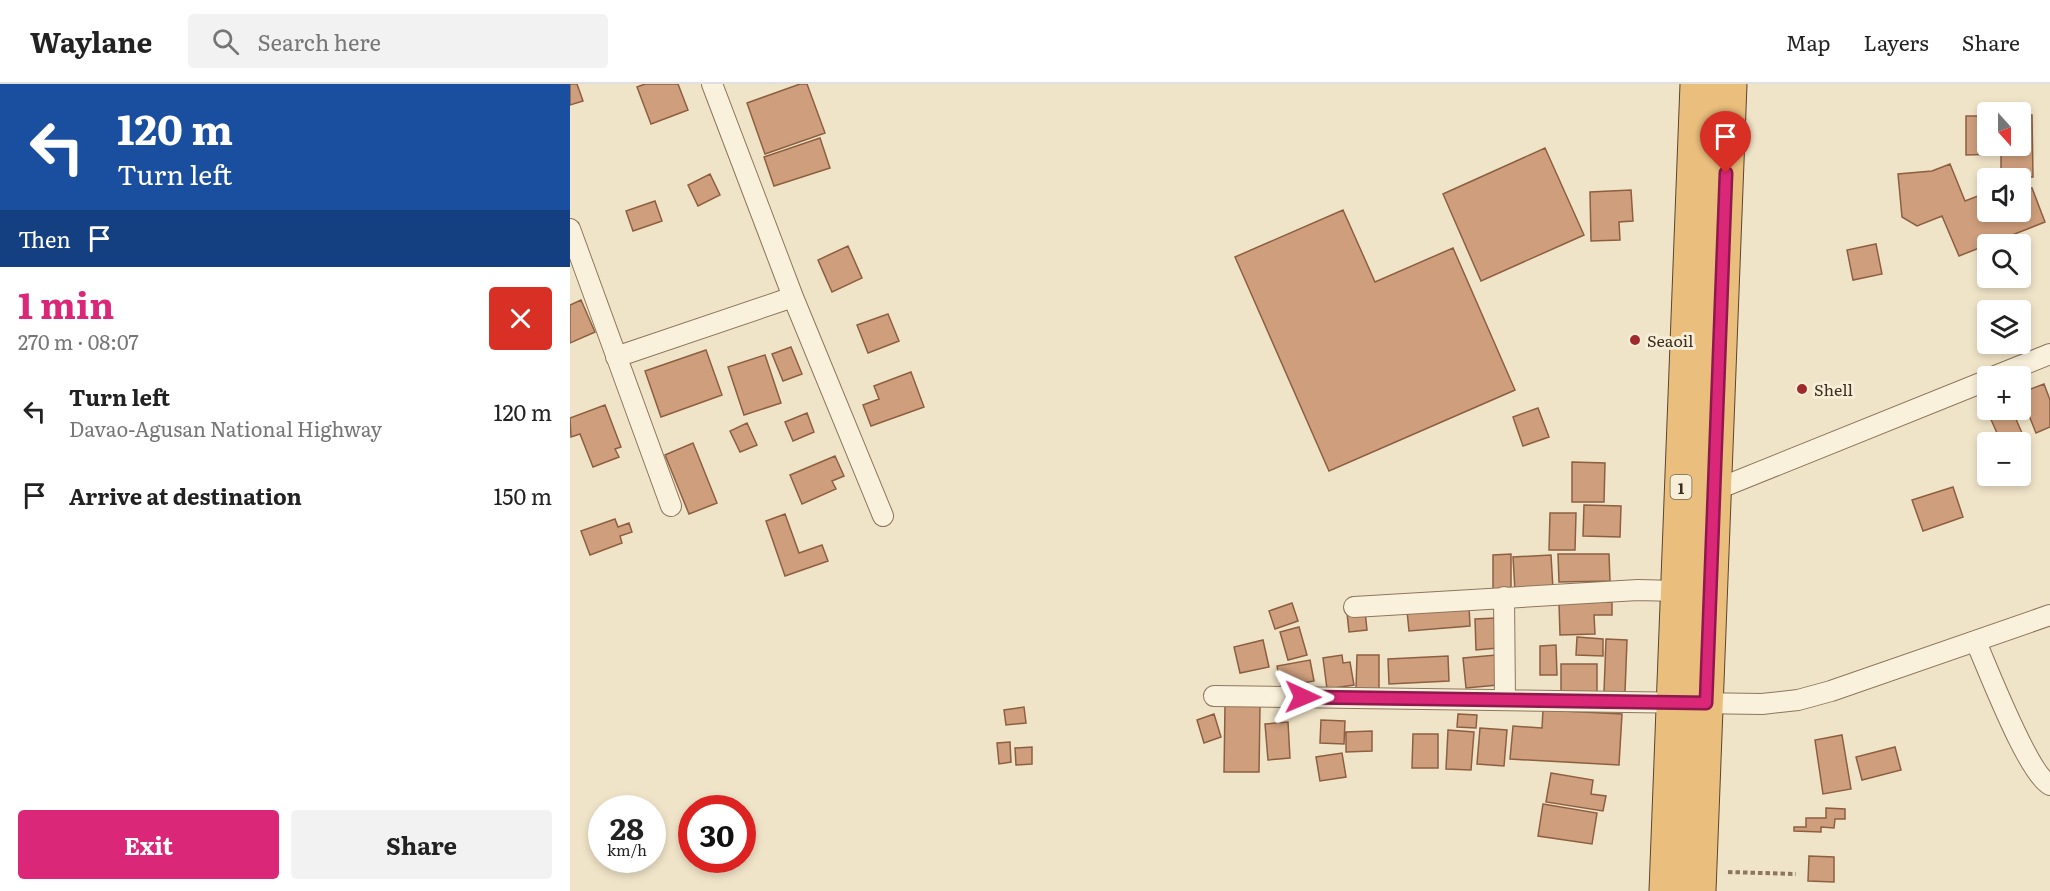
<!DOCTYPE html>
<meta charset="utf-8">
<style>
:root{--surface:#fff;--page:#f2f2f2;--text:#222;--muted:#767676;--line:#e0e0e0;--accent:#db2777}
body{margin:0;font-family:Literata,serif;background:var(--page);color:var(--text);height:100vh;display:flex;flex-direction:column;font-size:22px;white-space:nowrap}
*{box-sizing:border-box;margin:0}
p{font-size:20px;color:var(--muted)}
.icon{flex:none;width:33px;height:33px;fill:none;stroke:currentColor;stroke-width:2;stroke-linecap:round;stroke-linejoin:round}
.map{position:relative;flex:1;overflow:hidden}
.drawer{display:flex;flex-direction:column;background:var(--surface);width:570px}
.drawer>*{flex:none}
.top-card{background:#1a4fa0;color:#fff;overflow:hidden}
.needle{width:39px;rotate:159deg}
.buttons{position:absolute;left:1407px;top:18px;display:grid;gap:12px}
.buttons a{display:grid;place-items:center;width:54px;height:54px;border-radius:6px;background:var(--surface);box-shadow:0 3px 9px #0003;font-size:30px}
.speed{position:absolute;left:18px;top:711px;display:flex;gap:12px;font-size:30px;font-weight:700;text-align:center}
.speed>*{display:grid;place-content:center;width:78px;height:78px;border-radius:50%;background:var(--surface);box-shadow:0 3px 9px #0003;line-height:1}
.speed small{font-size:15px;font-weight:400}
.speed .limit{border:9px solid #d22;background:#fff;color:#111}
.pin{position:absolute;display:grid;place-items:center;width:51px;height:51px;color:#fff;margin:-62px -26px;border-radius:50% 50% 50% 0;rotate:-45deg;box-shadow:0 0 6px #0007}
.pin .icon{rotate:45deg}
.me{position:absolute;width:66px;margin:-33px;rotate:91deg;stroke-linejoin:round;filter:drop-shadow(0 0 4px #0008)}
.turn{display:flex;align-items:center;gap:21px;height:126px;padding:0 18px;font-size:27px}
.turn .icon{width:78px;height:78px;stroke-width:2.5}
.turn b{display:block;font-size:42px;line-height:51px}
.then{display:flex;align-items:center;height:57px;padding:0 18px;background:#0003;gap:12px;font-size:22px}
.round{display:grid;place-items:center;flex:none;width:63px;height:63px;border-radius:6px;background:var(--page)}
.summary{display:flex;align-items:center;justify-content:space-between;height:102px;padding:0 18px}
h1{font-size:36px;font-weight:700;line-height:45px;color:var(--accent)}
.button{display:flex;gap:12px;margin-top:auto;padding:12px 18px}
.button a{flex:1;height:69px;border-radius:6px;background:var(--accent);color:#fff;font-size:24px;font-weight:700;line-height:69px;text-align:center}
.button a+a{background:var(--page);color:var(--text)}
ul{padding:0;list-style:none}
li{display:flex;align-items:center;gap:18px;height:84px;padding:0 18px}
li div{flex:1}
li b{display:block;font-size:22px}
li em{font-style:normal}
header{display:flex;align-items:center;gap:36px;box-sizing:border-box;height:84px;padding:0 30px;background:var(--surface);border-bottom:2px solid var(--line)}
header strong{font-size:28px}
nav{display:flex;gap:33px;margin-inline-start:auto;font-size:21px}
.search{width:420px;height:54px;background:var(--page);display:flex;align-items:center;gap:15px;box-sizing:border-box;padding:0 21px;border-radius:6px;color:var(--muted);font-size:22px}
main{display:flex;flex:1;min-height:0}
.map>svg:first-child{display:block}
.building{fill:#cf9f7d;stroke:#8d5f41;stroke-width:1.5}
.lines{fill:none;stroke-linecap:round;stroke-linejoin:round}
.minor-casing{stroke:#8d765c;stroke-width:22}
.trunk-casing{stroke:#5b4430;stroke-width:35}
.path{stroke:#8d765c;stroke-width:4;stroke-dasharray:4.5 3;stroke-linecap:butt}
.minor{stroke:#faf1dc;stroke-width:20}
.trunk{stroke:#eabe7c;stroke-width:33}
.route-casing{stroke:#8e194d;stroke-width:15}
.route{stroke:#db2777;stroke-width:10}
.poi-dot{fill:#9e2a2b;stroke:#f7eed8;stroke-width:2}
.labels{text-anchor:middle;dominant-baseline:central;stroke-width:6;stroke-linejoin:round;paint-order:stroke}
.shield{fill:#f7eed8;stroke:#756857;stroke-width:1.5}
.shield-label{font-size:15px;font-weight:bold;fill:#3d2e20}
.poi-label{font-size:16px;fill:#3d2e20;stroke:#f7eed8;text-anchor:start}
</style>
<header>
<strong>Waylane</strong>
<div class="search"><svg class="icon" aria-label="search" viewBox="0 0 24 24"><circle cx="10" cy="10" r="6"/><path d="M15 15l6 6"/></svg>Search here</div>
<nav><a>Map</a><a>Layers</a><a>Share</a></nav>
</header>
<main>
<section class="drawer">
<div class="top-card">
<div class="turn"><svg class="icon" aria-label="left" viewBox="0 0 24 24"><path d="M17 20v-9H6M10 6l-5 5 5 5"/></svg><div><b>120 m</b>Turn left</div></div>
<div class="then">Then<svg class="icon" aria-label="arrive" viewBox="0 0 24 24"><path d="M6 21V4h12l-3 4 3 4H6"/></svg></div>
</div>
<div class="summary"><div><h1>1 min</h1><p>270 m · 08:07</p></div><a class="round" style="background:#d93025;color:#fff"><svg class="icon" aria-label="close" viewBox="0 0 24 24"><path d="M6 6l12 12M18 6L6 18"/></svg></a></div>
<ul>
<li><svg class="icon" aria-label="left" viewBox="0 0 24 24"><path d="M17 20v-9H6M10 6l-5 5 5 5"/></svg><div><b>Turn left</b><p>Davao-Agusan National Highway</p></div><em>120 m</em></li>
<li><svg class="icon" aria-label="arrive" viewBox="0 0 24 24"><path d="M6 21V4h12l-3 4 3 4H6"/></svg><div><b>Arrive at destination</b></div><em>150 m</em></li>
</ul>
<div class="button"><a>Exit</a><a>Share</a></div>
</section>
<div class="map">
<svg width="1480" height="807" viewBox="0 0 1480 807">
<rect width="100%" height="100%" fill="#f0e4c8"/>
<!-- building -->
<path class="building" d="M0,0H7L13,17L0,21Z
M75,0H108L118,26L81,40L67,3Z
M230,0H237L255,49L195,70L177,19Z
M1450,31H1462L1463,93H1431V70L1396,71V32H1418V62H1450Z
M250,54L260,84L204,102L194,73Z
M975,64L1014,151L911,197L873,110Z
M1380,80L1395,117L1418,108V128H1450V108L1462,104L1475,138L1389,172L1372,132L1347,142L1332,133L1328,90L1362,87Z
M140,90L150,111L128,122L118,101Z
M1061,106L1063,137L1049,138L1050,156L1021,157L1020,108Z
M85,117L92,137L63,147L56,127Z
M773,126L805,198L883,164L945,306L759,387L665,173Z
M1306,160L1312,190L1283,196L1277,166Z
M278,162L292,194L262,208L248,176Z
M11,216L25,248L0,259V221Z
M318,230L329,257L298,269L287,241Z
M221,263L232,290L213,297L202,270Z
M136,266L152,311L91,333L75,287Z
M195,271L211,319L174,331L158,283Z
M341,288L354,323L301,342L293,321L309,315L304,302Z
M1474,300L1480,316V343L1466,349L1450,309Z
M35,321L51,363L45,365L49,373L23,383L10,350L1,353L0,334Z
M1418,321V326H1442L1452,349L1431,358L1415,322Z
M968,324L979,353L953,362L943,333Z
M237,329L244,348L223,357L215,338Z
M177,339L187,361L170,368L160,347Z
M123,359L147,419L119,430L95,371Z
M265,372L274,392L262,397L266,405L232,420L220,391Z
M1002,378L1035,379L1034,418H1002Z
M1383,403L1393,433L1353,447L1342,416Z
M1014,421L1051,422L1050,453L1013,452Z
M980,429H1006L1005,466H979Z
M215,430L229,469L252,461L258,477L215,492L196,437Z
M45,435L48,443L59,439L62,448L50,452L52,459L20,471L11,447Z
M941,470V507L923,508V471Z
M988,470H1039L1040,497L989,498Z
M981,471L983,505L945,507L943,473Z
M1042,518V531H1024L1025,550L990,551L989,519Z
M722,519L728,537L705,545L699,527Z
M899,522L900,542L839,547L837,527Z
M795,527L797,546L779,548L777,529Z
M926,534L928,564L906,566L905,535Z
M729,543L737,571L718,576L710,548Z
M1007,553L1033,555V572L1006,571Z
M1036,555L1057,556L1055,608H1034Z
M693,556L699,583L670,589L664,563Z
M986,561L987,591H970V562Z
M772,571L773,579L780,578L784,601L757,605L753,574Z
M787,571H809V605H786Z
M926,571L928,601L896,604L893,574Z
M878,572L879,597L819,600L818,575Z
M740,576L744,597L711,603L707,582Z
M991,580H1027V609H991Z
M655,622H690L689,688H654Z
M454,623L456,639L436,641L434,626Z
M973,626L1052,630L1049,681L940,675L943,642L972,644Z
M644,630L651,653L634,659L627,636Z
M888,630L907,631L906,644L887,643Z
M751,636L775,637L774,660L750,659Z
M718,638L720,674L698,676L695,640Z
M910,644L937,646L934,682L907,680Z
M878,646L904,648L901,686L876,685Z
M802,647V667L776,668V648Z
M843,650H868V684H842Z
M1272,651L1281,705L1253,710L1245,656Z
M440,658L441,678L429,680L427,659Z
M462,663V680L446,681L445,664Z
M1325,663L1331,686L1292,696L1286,673Z
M772,669L776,693L750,697L746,673Z
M981,689L1023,696L1021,710L1036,712L1033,727L976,718Z
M973,720L1027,729L1022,760L968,752Z
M1256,724L1275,725V735H1265L1264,744L1251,743V748L1224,747V743H1236V734H1256Z
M1239,772L1264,773V798L1238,797Z"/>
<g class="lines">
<!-- minor casing -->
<g class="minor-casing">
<path id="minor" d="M142,0L223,213L313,432
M0,145L101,422
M46,273L223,213
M1425,292L1480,270
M1136,406H1145L1418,296
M934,513L935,616
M784,523L1068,506L1107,507
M1406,558C1418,585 1458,690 1480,701
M644,612L1192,620L1228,616L1261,607L1480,531"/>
</g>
<!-- trunk casing -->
<g class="trunk-casing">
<path id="trunk" d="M1096,807L1127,0
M1129,807L1160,0"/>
</g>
<!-- path -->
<path class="path" d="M1158,788L1226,790"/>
<!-- minor -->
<use href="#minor" class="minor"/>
<!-- trunk -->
<use href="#trunk" class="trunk"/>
</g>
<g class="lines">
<!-- route casing -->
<g class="route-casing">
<path id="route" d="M733,613L1136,619L1156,89"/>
</g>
<!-- route -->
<use href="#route" class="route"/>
</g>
<!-- markers -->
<g class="poi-dot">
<circle cx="1065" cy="256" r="6"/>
<circle cx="1232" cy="305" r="6"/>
</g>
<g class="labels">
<!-- shield labels -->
<rect class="shield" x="1100.5" y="391" width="21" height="24" rx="4.5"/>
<g class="shield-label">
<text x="1111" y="403">1</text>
</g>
<!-- poi labels -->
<g class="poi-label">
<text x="1077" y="256">Seaoil</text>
<text x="1244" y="305">Shell</text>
</g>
</g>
</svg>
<div class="buttons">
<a><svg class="needle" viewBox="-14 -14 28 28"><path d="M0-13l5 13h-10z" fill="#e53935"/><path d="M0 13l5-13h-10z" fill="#767676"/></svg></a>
<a><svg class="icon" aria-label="sound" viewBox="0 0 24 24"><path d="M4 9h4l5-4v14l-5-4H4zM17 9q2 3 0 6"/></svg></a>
<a><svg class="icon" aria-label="search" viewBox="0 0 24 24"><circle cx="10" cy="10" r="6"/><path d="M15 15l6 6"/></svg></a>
<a><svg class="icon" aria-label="layers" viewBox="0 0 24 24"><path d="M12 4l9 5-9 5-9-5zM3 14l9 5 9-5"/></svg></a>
<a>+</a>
<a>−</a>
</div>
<div class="speed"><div>28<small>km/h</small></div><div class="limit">30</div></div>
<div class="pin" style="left:1156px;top:89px;background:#d93025"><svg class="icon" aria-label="arrive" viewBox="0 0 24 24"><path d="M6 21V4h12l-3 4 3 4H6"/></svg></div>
<svg class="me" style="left:733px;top:613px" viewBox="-20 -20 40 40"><path d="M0-17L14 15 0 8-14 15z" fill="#db2777" stroke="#fff" stroke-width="4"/></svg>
</div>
</main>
